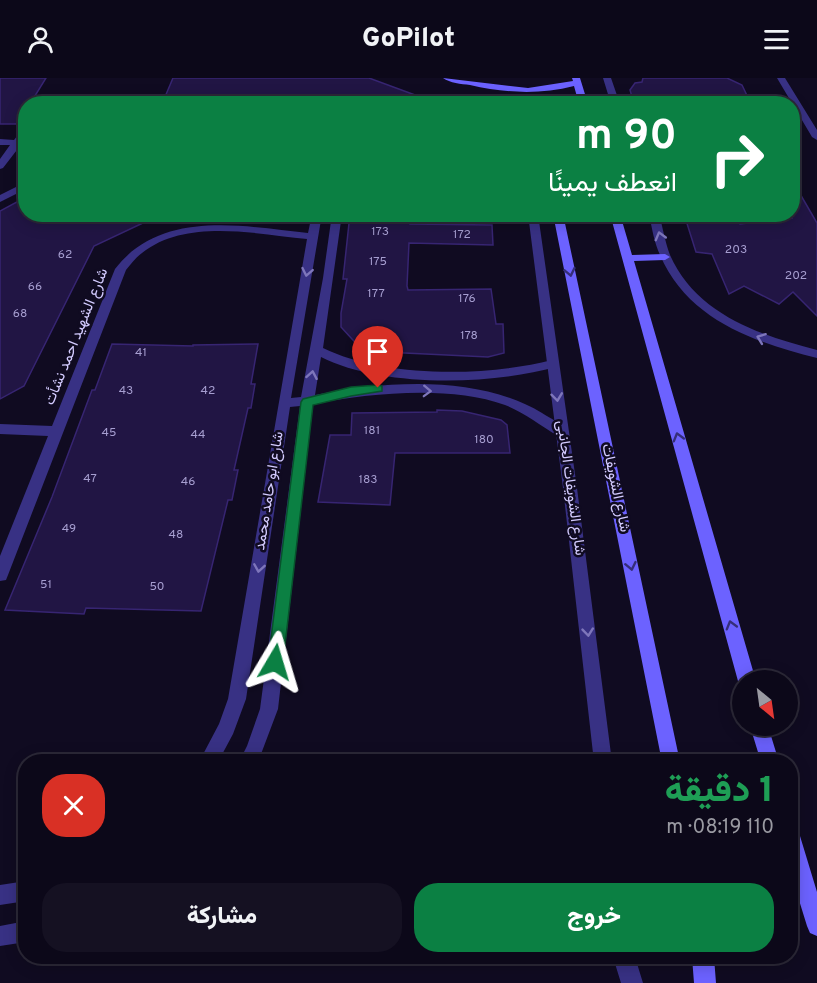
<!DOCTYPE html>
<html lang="ar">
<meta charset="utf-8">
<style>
:root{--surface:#0c0819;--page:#151122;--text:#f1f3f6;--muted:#9a9aa2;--line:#2c2938;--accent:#0b8043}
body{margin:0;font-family:Overpass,Vazirmatn,sans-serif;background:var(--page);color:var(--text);direction:rtl;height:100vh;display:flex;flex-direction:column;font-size:22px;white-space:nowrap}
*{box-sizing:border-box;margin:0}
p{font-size:20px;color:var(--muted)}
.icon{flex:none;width:33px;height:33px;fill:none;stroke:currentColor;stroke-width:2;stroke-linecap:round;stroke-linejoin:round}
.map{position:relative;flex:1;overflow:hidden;direction:ltr}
.drawer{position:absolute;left:18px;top:676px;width:780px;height:210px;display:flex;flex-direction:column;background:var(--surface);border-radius:24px;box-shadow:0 3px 15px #0003,0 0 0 2px var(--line);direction:rtl}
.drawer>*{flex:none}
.hud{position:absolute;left:18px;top:18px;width:782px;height:126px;border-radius:24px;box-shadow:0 3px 15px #0003,0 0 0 2px var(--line);direction:rtl;background:#0b8043;color:#fff;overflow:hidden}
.needle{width:39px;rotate:151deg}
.tools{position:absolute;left:732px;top:592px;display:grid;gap:12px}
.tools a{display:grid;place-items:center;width:66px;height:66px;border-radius:50%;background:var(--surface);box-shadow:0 3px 15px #0003,0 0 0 2px var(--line);font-size:30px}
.pin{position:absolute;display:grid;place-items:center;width:51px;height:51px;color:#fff;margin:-62px -26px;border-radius:50% 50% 50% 0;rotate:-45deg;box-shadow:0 0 6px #0007}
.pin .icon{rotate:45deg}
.me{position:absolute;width:66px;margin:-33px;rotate:7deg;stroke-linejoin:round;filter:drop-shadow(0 0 4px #0008)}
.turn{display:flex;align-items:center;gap:21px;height:126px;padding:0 24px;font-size:27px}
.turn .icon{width:78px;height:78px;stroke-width:2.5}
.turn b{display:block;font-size:42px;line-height:51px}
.round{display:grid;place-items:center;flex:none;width:63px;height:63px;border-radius:24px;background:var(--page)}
.head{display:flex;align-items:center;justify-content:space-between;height:102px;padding:0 24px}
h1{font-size:36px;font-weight:800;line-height:45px;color:#1e9e55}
.cta{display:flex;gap:12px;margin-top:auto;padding:12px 24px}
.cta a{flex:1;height:69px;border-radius:24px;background:var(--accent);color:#fff;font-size:24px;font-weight:800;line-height:69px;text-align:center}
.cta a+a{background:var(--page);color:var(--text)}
header{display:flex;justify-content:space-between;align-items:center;height:78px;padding:0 24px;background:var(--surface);font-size:27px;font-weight:800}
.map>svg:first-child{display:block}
.building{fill:#211544;stroke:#372572;stroke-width:1.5}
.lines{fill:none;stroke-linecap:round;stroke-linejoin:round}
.minor{fill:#383184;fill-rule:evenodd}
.tertiary{fill:#383184;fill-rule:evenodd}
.secondary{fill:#6c62ff;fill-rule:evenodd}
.oneway{stroke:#7e76bb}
.oneway2{stroke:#352e7a}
.route{fill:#0b8043;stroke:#07532c;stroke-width:1.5}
.labels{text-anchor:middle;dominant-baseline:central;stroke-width:5;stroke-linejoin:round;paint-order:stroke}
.number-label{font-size:12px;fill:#a69ed0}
.street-label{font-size:15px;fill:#d3cbff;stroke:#100b21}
</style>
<header><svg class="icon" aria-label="menu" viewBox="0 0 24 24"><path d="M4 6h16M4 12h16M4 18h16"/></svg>GoPilot<svg class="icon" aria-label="person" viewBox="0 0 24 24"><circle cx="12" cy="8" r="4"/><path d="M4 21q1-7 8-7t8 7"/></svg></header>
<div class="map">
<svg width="817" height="905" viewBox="0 0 817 905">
<rect width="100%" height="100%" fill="#100b21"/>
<!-- building -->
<path class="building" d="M0,0H46L30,26H26V33L16,46H0Z
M173,0H369L434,24L433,26H162Z
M643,0H727L742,7L751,26H634L630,12L635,5L642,4Z
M792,102L817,145V238L793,214L779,226L744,208L729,216L712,176L696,174L684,136H736L740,146L792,140Z
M26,119V136H162L94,168L24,308L0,321V133Z
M350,136H410V146L492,147L493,167L409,165L407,208L408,212L491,211L496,246H503L504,275L488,279L363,273L341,249V235L347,201H343Z
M112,266L193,268V267L258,266L251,306H255L251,330H248L234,392H238L232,422H228L201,533L86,530L84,536L5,532L52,419L92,312H95Z
M437,332L462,333L501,342L507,347L510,375H395L390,427L318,424L330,357H351L352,335L437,334Z"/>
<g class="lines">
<!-- minor -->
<path class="minor" d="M603,0H611L620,26H611Z
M777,0H785L817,52V62L812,59Z
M21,53H26L24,62H26V68H20L3,90L0,91V81L10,67H0V61L14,62Z
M26,104V111L0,124V117Z
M312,136H322L291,320L301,319L323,200L332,136H342L323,270C384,300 486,299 552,282L558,286L556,289C491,307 382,310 321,279L315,317C386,303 477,296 542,335C550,340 562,346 568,354L561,359L556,357C540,347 523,334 505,327C450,307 370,315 313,326L278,631L258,684H239L247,668L260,631L300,328L290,329L246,621L233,656L218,684H199L219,646L228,621L307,161C256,156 186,140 142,175C136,179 131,186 126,192L8,497L6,502L0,503V478L48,358L0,356V346L52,348L115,191C161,131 243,148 308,155Z
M649,136H659C663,150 665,164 670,177C696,236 759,257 817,272V280C754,264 688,242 660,177C654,164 652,150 649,136Z
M26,803V823L0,827V807Z
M26,843V864L0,868V848Z"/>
<!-- tertiary -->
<path class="tertiary" d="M528,136H538L577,410L612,684H594L563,410Z
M613,879H635L643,905H621Z"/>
<!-- secondary -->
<path class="secondary" d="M443,0L528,10L573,3L572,0H580L588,26H579L574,8C539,17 505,15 470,7C461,6 450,5 443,0Z
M553,136H563L680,684H662Z
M610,136H620L632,177L665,176L670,179L665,182L634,183L756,603H742V609L738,603Z
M750,648H768L779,684H761Z
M790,748L797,751L800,758L817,814V858L810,855L807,848L790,793Z
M692,879H714L716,905H694Z"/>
</g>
<!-- one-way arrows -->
<defs><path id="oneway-chevron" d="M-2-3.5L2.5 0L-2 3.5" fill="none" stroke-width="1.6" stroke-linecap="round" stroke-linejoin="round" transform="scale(1.5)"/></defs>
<g class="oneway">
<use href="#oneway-chevron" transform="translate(660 158) rotate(-105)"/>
<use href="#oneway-chevron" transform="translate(307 194) rotate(101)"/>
<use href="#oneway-chevron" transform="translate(761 260) rotate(-159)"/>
<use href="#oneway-chevron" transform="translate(312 297) rotate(-80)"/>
<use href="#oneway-chevron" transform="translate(427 313) rotate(2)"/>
<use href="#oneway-chevron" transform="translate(557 319) rotate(83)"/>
<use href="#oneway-chevron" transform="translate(259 490) rotate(99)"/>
<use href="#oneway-chevron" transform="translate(588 554) rotate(84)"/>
</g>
<g class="oneway2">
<use href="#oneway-chevron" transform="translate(570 194) rotate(78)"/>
<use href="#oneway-chevron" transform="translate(678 359) rotate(-106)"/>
<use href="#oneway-chevron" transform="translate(631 488) rotate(78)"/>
<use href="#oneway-chevron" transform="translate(731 547) rotate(-106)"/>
</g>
<!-- route -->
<path class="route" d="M378,307L382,308V313L351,318L313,327L283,584L281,589L275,591L270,589L268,584L301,324L303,321L351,309Z"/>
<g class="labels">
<!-- number labels -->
<g class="number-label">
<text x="380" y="154">173</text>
<text x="462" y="157">172</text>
<text x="736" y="172">203</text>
<text x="65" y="177">62</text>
<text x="378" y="184">175</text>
<text x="796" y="198">202</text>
<text x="35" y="209">66</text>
<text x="376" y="216">177</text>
<text x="467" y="221">176</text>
<text x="20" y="236">68</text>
<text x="469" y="258">178</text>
<text x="141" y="275">41</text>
<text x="126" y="313">43</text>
<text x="208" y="313">42</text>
<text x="372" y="353">181</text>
<text x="109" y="355">45</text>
<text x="198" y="357">44</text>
<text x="484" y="362">180</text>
<text x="90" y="401">47</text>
<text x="368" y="402">183</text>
<text x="188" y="404">46</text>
<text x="69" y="451">49</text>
<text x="176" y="457">48</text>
<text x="46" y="507">51</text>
<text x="157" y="509">50</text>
</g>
<!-- street labels -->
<g class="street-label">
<text transform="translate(77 259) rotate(-68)">شارع الشهيد احمد نشأت</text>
<text transform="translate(570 410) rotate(82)">شارع الشويفات الجانبى</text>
<text transform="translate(615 410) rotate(78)">شارع الشويفات</text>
<text transform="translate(270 413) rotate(-81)">شارع ابو حامد محمد</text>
</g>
</g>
</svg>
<div class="tools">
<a><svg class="needle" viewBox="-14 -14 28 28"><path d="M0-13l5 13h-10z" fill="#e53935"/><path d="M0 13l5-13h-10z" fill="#9a9aa2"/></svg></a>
</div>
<div class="pin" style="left:378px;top:310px;background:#d93025"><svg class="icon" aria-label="arrive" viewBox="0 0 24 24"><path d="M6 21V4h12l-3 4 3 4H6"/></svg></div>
<svg class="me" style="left:275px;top:584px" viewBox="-20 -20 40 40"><path d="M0-17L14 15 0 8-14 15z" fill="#0b8043" stroke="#fff" stroke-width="4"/></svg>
<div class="hud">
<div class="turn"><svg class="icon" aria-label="right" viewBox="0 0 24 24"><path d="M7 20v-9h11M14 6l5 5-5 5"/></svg><div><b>90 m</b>انعطف يمينًا</div></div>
</div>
<section class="drawer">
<div class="head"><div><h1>1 دقيقة</h1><p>110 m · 08:19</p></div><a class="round" style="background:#d93025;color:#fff"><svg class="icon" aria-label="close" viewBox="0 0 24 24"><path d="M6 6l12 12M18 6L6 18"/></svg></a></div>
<div class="cta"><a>خروج</a><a>مشاركة</a></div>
</section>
</div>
